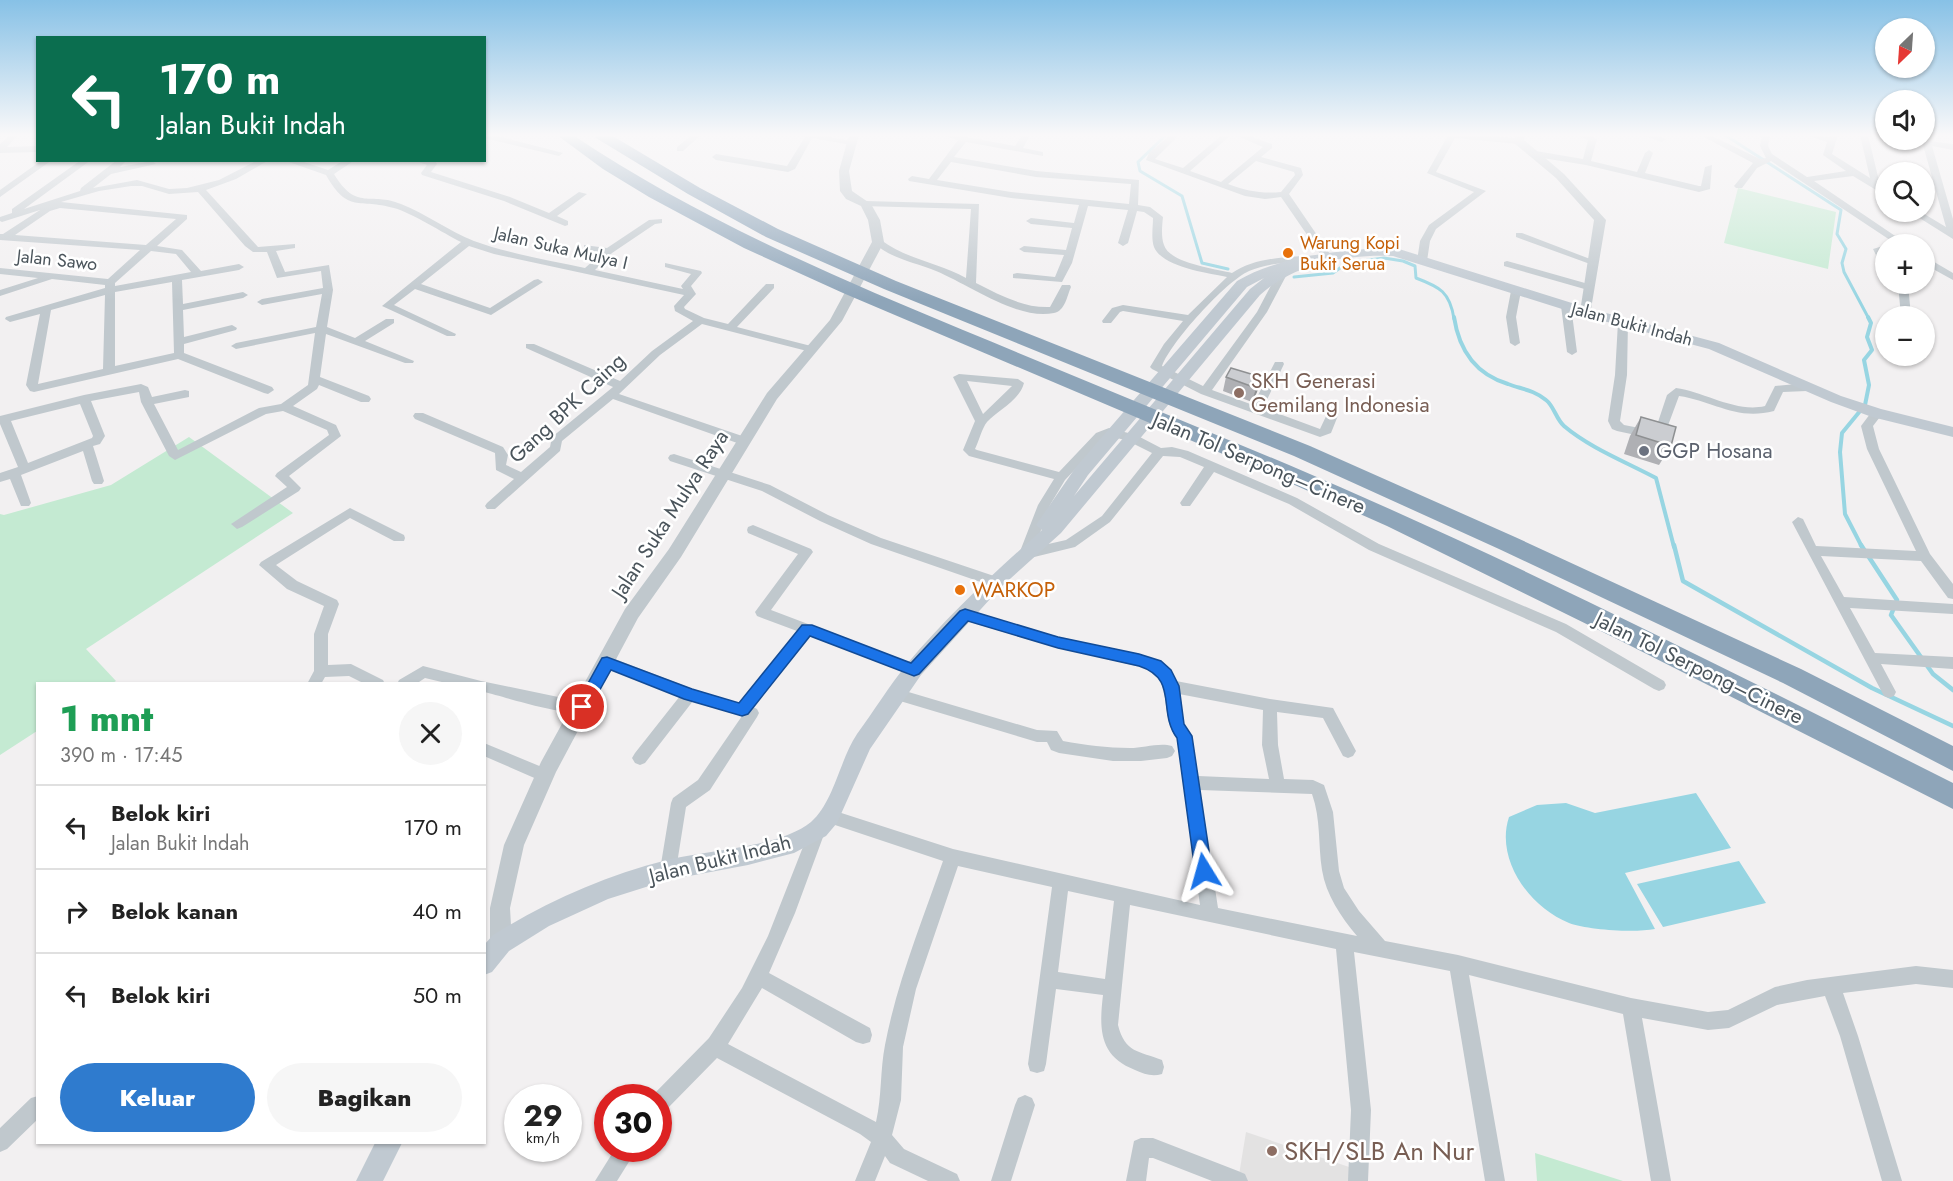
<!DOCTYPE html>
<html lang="id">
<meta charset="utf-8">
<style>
:root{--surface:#fff;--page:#f6f6f6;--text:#222;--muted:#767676;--line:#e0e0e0;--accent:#2f7bce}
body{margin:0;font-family:Jost,sans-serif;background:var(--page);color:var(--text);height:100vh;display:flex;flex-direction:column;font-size:22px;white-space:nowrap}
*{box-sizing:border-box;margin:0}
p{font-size:20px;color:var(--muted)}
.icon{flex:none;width:33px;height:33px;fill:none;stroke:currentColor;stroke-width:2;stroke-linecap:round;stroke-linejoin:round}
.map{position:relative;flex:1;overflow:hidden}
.side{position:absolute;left:36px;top:682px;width:450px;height:462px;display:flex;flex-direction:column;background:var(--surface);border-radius:0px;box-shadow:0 2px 4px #0004}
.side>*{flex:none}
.hud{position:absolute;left:36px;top:36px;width:450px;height:126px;border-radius:0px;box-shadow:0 2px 4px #0004;background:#0b6e4f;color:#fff;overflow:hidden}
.needle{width:39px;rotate:205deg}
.controls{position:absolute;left:1875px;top:18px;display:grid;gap:12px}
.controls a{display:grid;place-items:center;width:60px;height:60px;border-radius:50%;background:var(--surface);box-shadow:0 2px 4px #0004;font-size:30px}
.speed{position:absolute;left:504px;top:1084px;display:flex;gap:12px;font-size:30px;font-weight:700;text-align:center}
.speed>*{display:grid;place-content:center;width:78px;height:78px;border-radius:50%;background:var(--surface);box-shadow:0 2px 4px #0004;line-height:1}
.speed small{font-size:15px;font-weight:400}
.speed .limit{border:9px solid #d22;background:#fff;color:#111}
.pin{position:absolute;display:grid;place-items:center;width:51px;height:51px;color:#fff;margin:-26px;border:3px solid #fff;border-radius:50%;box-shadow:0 2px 6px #0007}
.me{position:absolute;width:66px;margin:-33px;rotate:352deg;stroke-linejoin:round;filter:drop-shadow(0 0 4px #0008)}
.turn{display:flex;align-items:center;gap:21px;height:126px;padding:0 24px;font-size:27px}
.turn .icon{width:78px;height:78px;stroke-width:2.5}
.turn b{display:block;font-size:42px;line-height:51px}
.round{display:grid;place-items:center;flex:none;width:63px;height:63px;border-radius:32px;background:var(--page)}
.summary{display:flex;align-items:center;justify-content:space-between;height:102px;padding:0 24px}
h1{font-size:36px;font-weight:800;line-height:45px;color:#1e9e55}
.cta{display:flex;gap:12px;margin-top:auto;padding:12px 24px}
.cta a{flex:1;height:69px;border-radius:36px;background:var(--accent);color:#fff;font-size:24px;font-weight:800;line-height:69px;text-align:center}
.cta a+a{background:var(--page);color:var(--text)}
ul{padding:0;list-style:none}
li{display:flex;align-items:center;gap:18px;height:84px;padding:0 24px;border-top:2px solid var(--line)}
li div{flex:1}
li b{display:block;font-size:22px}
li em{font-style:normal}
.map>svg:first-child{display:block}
.education{fill:#e3e2e2}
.green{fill:#c4ead2}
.water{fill:#97d5e2}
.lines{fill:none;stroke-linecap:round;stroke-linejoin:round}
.stream-far2{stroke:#97d5e2;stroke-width:3}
.stream-far1{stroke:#97d5e2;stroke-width:4}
.stream{stroke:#97d5e2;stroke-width:4.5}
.minor{fill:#c0c8cd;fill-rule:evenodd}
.tertiary{fill:#c0c8cd;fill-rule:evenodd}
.secondary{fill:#c0c9d1;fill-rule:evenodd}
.motorway{fill:#8ea5b9;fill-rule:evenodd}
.wall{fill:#afb0b4}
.shaded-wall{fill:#8e9092}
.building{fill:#cbcdd1;stroke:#8e9092;stroke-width:1.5}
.route{fill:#1a73e8;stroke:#114b97;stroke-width:1.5}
.food-dot{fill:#e8710a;stroke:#fff;stroke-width:2}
.education-dot{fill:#8d6e63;stroke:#fff;stroke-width:2}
.worship-dot{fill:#6b7280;stroke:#fff;stroke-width:2}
.labels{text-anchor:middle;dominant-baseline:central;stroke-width:5;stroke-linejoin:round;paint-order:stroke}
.far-food-label{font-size:18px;fill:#c56008;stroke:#fff;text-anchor:start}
.far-street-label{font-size:18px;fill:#4a545b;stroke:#fff}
.education-label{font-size:21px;fill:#785e54;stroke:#fff;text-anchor:start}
.street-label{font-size:21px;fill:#4a545b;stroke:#fff}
.worship-label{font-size:21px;fill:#5b616d;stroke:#fff;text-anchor:start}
.food-label{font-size:21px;fill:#c56008;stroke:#fff;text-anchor:start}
.near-education-label{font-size:26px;fill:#785e54;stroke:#fff;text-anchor:start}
</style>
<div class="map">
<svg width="1953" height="1181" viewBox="0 0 1953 1181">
<rect width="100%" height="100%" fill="#f2f0f1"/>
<!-- education -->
<path class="education" d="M1246,1132L1355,1169V1181H1238Z"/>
<!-- green -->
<path class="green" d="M1738,188L1836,212L1828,269L1724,243Z
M189,437L293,513L86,649L116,681L111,684H38L37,731L0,755V514L4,515L111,485Z
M1535,1153L1623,1181H1537Z"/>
<!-- water -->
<path class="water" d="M1696,793L1731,848L1625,873L1655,929C1634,933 1588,930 1569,923C1529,907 1495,859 1509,817L1537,805L1566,803L1595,813Z
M1739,861L1766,903L1663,927L1637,884Z"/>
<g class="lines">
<!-- stream-far2 -->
<path class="stream-far2" d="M1166,135L1138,162L1140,171L1182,196L1202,263L1228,269
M1725,135L1841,210L1837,234L1846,249L1842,263L1844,272L1869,319
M1294,277L1333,273L1347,263L1384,258L1403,261L1415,266L1416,278C1440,287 1450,292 1454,319"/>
<!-- stream-far1 -->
<path class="stream-far1" d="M1454,317C1459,350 1475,374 1508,384C1521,389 1534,390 1546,400C1554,406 1556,419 1564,426C1590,448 1626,462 1656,478L1674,547
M1862,547L1845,514L1840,452L1842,433L1865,405L1869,385L1864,360L1872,350L1867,337L1871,323L1868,317"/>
<!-- stream -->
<path class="stream" d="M1674,545L1683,581L1872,688L1953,726
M1861,545L1897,600L1891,615L1933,674L1953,690"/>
<!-- minor -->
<path class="minor" d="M10,135H18L7,147L38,146V152L0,153V144Z
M484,135H493L563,153L559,156L484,138Z
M692,135H701L683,151H677V147Z
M803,135H821L855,142L851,145L812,138L795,169L788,172L716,160L712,157L716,154L787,166L805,137Z
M941,135H956L1015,146L1022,135H1030L1023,148L1043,152V156L966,142L954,157L1036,171L1139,180L1138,205L1150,207L1163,217C1162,226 1161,237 1164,245C1169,263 1216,269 1232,273C1257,256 1292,257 1321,255L1281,197L1265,199L1245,196L1146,160L1149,153L1170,135H1179L1155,159L1183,168L1222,135H1231L1190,171L1221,182L1263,147L1235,135H1246L1272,144V148L1261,157L1301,168L1303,175L1289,194L1332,257L1327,260C1302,262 1272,261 1249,271C1225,282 1171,342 1162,366L1203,386L1257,312L1277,274H1285L1286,276L1267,312L1212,390L1253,405L1275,362H1283L1284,364L1263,408L1320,429L1329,410H1337L1339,413L1331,433L1320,437L1201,394L1152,369L1150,367L1164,344L1183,321L1123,311L1120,312L1111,323H1103L1102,321L1112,308L1123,305L1188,315L1227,277C1208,273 1162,267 1154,247C1151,238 1153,227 1153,218L1144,212L1137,211L1128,243L1123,246L1118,243L1128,210L1088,206L1072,263L1062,282L1013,278V274L1017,273L1055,277L1064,255L1024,252L1019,249L1024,246L1066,250L1072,228L1031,224L1026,221L1031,218L1074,223L1079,205L1011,198L909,181L908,179L912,176L929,179L958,140ZM1256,161L1294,172L1295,175L1281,192C1262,194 1247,191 1228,184ZM951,162L1036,177L1131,184L1129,204L1011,192L937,180Z
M1445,135H1474L1518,138L1522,141L1518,144L1455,138L1436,172L1486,191L1436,229L1430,241L1427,261L1422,264L1417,261L1420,241L1429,225L1474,192L1427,173L1447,137Z
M1576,135H1588L1597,139L1591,161L1637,172L1645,153L1649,150L1653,153L1645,173L1699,186H1701L1705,167L1712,165L1710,189L1699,192L1586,165L1530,156L1526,153L1530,150L1583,159L1588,140Z
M1642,135H1655L1666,139L1662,142Z
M1700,135H1710L1760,159L1766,158L1760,146L1762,135H1770L1768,146L1772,154L1807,177L1846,171L1823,155L1827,142L1806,135L1829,137L1830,135H1838L1832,154L1870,178L1860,135H1868L1880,185L1886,189V196L1853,176L1814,181L1907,244H1896L1771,161L1757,168L1742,188H1736L1734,186L1753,163Z
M1872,135H1886V138L1873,137Z
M1903,140H1920L1953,144V150L1932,146L1953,219V239L1910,212H1921L1946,227L1923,145Z
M42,160H52L0,197V190Z
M81,160H91L24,209L80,191L81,188L117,160H127L120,167L152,161L156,164L111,174L93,188L137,180L169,189L187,188L219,180L258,160H269L236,179L206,190L258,247L295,244V248L276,251L285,272L329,265L333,290L327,327L355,338L386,319H394V323L365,341L414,361L413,363H405L326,334L320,377L369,396L371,399L369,402H361L319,385L317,389L293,406L336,425L341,436L289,476L301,488L299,491L242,527L237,529L231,524L287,487L275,476L277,473L329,435L327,430L283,411L266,414L175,460L169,456L141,402L139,392L91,401L105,436L100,444L93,446L104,481L102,484H94L92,481L83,451L21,475L31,503L29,506H21L10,479L0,482V473L18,467L0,424V416L84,395L141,384L148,387L152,397L185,390L189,391V397L154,404L178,450L259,408L281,404L308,385L315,333L236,349L231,346L236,343L316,327L322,294L262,305L257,302L262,299L323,288L321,271L277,278L267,252H253L245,246L198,192L169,194L142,186H131L99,191L61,202L187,215V219L157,246L182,250L201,271L239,264L244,267L239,270L182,280L183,304L243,292L248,295L243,298L183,310L184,337L232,325L237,328L236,330L184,344V353L272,387L274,390L268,394L264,393L178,359L34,392L30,391L26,385L40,314L10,322L5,319L6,317L105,288V285L52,279L0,296V290L38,278L0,274V268L108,279L140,250L0,240V234H3L40,210L2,222L0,221V217L12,213V209ZM60,208L176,219L146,245L15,235L50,211ZM151,251L176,254L191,272L115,286V283ZM172,282L174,353L115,366V292ZM105,295L103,369L38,384L51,310ZM80,404L93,436L92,438L28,463L11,421Z
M283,160H298L328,170L344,160H355L334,174C357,212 370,191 401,204C426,214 449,231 474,241C510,254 548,260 585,268L602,253L584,249V245L607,248L649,220L662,219V223L655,224L612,253L595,270L683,289L681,286L691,274L665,267V263L701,271L702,273L691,286L696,294L684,307L685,309L704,318L728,324L766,284H774V288L737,327L815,347L816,349L811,352L702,324L660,355L619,394L748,438L750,441L748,444H740L613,399L562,441L560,451L495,509H487L485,506L487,503L514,479L496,470L495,453L415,419L413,416L415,413H423L503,447L508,455L506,465L521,472L550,447L552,437L613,387L526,348V344H534L620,381L652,351L693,321L675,311L674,306L684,295L494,254L469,246L421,284L490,308L534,280L538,279L543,282L491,315L415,289L394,305L456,334L455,336H447L382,306L461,242C443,233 412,213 394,208C359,198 348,214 326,175Z
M413,160L436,162L437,164L431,172L510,197L549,213L579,192L587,194L557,216L568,221V225L565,226L504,201L422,175L421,173L427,165Z
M865,201L979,204L976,283C1000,295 1023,308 1050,307L1062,285H1070L1071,287C1067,296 1065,311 1054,313C1018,321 968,284 936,271C915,262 890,259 873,242L881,240C906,259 939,263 966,278L971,209L862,206L860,204Z
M1516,233H1522L1598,262L1590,264L1516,237Z
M1886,245L1884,251L1886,263L1878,259L1873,249Z
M1924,256L1953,273V280L1924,264Z
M1507,261L1592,285L1593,287L1588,290L1504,266V262Z
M1898,284H1908L1911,316H1901Z
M1516,288L1521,291L1516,317L1520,343L1515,346L1510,343L1506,317L1511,291Z
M1566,303L1571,306L1577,352L1572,355L1567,352L1561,306Z
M1623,319L1628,322L1627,375L1620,421L1624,425L1655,431L1667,395L1676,388C1705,392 1736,413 1765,406L1775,386L1807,383L1813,387L1807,391L1783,392L1774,411C1736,421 1714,401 1679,396L1663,439L1659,440L1617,431L1612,429L1608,421L1615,375L1618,322Z
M959,374L1018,379L1024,383C1020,400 998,410 987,422C982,428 979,441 975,449L977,450L1059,472L1096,433L1109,428L1136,435L1161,448L1172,447L1188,451L1297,498L1379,544L1566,624L1664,681L1666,685L1664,689L1659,691L1654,689L1556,632L1369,550L1289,504L1214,472L1190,506H1182L1180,503L1204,467L1180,457L1163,456L1110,522L1075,547L1026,559L1021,557L1019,554L1038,505L1054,479L969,456L963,450L975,421L953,377ZM967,381L1012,386L983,414ZM1110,436L1128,441L1152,453L1102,516L1066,540L1035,547L1050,505L1065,480L1104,439Z
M1877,409L1883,413L1873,426L1879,449L1930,554L1953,584V599L1948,598L1921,561L1821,556L1844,597L1953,604V614L1850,608L1875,653L1953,657V669L1881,664L1896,692L1894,696L1889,698L1884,696L1792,522L1798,517L1803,519L1816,546L1916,551L1867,449L1861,426L1873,410Z
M674,454L770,485L828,515L881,538L1000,578L1002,582L995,587L871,544L820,521L762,491L670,461L668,458L670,455Z
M350,508L404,535L405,538L404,541H394L350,518L276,565L297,581L337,600L339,604L328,634V665L351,664L383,680L385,684H365L349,676L325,677L321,684H307L314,671V634L324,606L287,589L259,565L261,562Z
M753,525L811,549L813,552L771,610L919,666L921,670L919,674L914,676L810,636L753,707L757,709L759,713L757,717L710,790L686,807L676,870L674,875L668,878L662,875L660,870L671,803L673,798L698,780L742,716L693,701L645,763L640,765L635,763L632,758L635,753L680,696L602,666L600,662L602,658L607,656L693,689L739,703L797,631L757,616L755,612L798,554L748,533L747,530L748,527Z
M965,610L1027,629L1161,661L1171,670L1176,681L1270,699L1333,708L1356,751L1353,756L1348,758L1343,756L1323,718L1277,712L1278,745L1284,779L1313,780L1324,785L1333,812L1339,871L1344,888L1359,911L1385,941L1458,955L1631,998L1708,1012L1728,1010L1775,987L1807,980L1916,966L1953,970V988L1916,984L1843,993L1858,1036L1902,1181H1882L1840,1036L1825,996L1777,1005L1729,1028L1708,1030L1642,1018L1671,1181H1651L1623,1014L1469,975L1505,1181H1485L1450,971L1354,952L1371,1110L1368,1181H1348L1351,1110L1336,949L1130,905L1118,1025C1125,1053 1139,1051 1162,1060L1164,1067L1162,1074C1152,1077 1144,1074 1135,1070C1099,1056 1099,1029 1103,995L1056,989L1046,1064L1044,1071L1037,1073L1030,1071L1028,1064L1052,887L958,866L916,989L903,1047L901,1100L892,1135L904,1149L957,1174L960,1181H928L890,1163L885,1156L875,1181H855L871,1142L860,1134L717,1058L665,1111L658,1113V1098L651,1097L709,1038L742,988L768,936L812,824L818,822L824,824L826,829L795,913L769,973L870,1028L872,1035L870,1042L863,1044L856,1042L762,988L728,1044L876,1122C882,1096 880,1070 885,1045C897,982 922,922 943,861L823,821L821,816L823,811L829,809L953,849L1200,905L1177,738C1160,717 1172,688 1152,670L1027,639L960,619L958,615L960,611ZM1179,694L1263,710L1262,745L1269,779L1198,776L1192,736L1183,724ZM1200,790L1312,794C1321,819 1318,845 1322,870C1326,895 1341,917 1357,936L1218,908ZM1068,891L1114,901L1105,979L1058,972Z
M423,666L481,681L587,703L589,707L587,711C568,718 506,697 484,692V684H450L425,678L416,684H397L399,680Z
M895,688L1037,730L1057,731L1063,741C1085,745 1107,748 1130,748C1143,748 1160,742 1172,746L1175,751L1172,756L1167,758L1141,761H1113L1059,753L1051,750L1047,742H1037L890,698L888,694L890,690Z
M484,743L549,770L552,775L549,780L544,782L539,780L484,756Z
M1025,1095L1032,1098L1035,1105L1011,1181H991L1015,1105L1018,1098Z
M38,1096V1119L7,1149L0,1152V1128L31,1098Z
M1141,1138H1153L1238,1171L1245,1174L1248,1181H1212L1153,1158H1149L1146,1181H1126L1134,1141Z
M615,1149H637L617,1181H595Z"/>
<!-- tertiary -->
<path class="tertiary" d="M849,135H859L849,171L852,191L871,204L880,220L884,242L842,321L777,399L681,557L638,618L556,772L524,845L510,908L512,943L509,950L501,953L493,950L490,943V908L504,845L541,762L625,609L669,549L767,393L830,320L872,242L868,220L861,206L846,199L840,191L839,171Z
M1516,135H1526L1524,140L1564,174L1606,220L1590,315L1586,316L1580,312L1594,220L1556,178L1514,143L1513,141Z"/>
<!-- secondary -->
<path class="secondary" d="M1380,248L1399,249L1591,309L1719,343L1841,396L1881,409L1953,427V437L1872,417L1831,402L1709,349L1581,315L1393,256C1347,254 1295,263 1260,295L1061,533L1001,587L921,675L870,749L837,823L826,836L794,853L748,865L668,880L608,899L549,926L509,951L492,972L484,975V945L493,935C548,901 604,876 667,860C707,850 779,848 811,822C834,802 840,759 857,734C874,711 889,686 907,664C948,615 995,572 1042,530L1036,525L1076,467L1237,281C1279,257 1333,251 1380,248ZM1264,278L1250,289L1074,496L1088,475L1247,287Z
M375,1143H402L383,1181H356Z"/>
<!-- motorway -->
<path class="motorway" d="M557,135H573C695,217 828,274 963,330C1072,375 1181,420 1289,465C1515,561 1734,673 1953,783V809L1623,642L1387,526L1270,474L843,293L744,248L649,197L603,169Z
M594,135H611L700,188L778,229L896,281L1310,446L1515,537L1801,669L1953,746V771L1783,683L1499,549L1294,456L884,289L766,237L688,194L596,138Z"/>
</g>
<!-- wall -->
<path class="wall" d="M1226,377H1261L1257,392L1252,402L1223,391Z
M1641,417L1671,446L1659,465L1624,454L1630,436Z"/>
<!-- shaded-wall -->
<path class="shaded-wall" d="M1261,377L1257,392L1252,402L1256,388Z"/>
<!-- building -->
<path class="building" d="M1231,368L1261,377L1256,388L1226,377Z
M1641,417L1676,427L1671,446L1636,435Z"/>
<!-- sky -->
<linearGradient id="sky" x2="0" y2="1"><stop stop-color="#87c1e6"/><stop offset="0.45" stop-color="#f9f8f9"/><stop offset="1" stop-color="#f9f8f9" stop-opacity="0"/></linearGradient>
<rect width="1953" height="300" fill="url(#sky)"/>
<!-- route -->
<path class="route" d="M965,609L1058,637L1139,654L1161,661L1171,670L1179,686L1184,724L1192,736L1212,871L1210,877L1204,879L1198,877L1195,871L1177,738C1157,711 1179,679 1139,666L1058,648L968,621L919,674L914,676L810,636L748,714L742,716L684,699L611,670L588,711L582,713L577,711L575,707L602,658L607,657L692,689L739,703L802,625H812L911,663L960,611Z"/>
<!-- markers -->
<g class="food-dot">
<circle cx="1288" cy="253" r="6"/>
<circle cx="960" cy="590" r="6"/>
</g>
<g class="education-dot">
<circle cx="1239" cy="393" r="6"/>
<circle cx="1272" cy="1151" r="6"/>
</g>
<circle class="worship-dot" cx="1644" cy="451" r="6"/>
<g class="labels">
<!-- far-food labels -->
<g class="far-food-label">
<text x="1300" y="243">Warung Kopi<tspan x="1300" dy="21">Bukit Serua</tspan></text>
</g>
<!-- far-street labels -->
<g class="far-street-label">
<text transform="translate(561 248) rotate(13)">Jalan Suka Mulya I</text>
<text transform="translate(57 260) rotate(6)">Jalan Sawo</text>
<text transform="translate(1632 324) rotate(15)">Jalan Bukit Indah</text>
</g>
<!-- education labels -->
<g class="education-label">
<text x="1251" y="381">SKH Generasi<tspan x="1251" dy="24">Gemilang Indonesia</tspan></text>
</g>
<!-- street labels -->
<g class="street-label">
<text transform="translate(567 408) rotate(-43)">Gang BPK Caing</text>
<text transform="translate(1259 463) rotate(23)">Jalan Tol Serpong–Cinere</text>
<text transform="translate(670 514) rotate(-57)">Jalan Suka Mulya Raya</text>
<text transform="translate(1699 668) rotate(26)">Jalan Tol Serpong–Cinere</text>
<text transform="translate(720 859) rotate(-14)">Jalan Bukit Indah</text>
</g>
<!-- worship labels -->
<g class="worship-label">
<text x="1656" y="451">GGP Hosana</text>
</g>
<!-- food labels -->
<g class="food-label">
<text x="972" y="590">WARKOP</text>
</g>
<!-- near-education labels -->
<g class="near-education-label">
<text x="1284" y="1151">SKH/SLB An Nur</text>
</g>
</g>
</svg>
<div class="controls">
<a><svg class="needle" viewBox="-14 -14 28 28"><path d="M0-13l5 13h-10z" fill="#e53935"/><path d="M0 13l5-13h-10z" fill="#767676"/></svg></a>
<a><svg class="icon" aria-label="sound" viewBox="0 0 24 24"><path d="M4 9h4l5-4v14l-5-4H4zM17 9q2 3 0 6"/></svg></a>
<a><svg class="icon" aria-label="search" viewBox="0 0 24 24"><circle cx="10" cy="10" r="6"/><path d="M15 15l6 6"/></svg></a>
<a>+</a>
<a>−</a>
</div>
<div class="speed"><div>29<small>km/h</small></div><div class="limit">30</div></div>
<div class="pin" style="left:582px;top:707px;background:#d93025"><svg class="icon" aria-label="arrive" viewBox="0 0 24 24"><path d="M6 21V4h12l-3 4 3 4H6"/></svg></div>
<svg class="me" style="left:1204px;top:871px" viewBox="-20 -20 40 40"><path d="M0-17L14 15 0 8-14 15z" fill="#1a73e8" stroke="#fff" stroke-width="4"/></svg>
<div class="hud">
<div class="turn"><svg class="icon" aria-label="left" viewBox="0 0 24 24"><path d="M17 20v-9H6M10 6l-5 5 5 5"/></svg><div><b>170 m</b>Jalan Bukit Indah</div></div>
</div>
<section class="side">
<div class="summary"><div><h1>1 mnt</h1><p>390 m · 17:45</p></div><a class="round"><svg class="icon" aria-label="close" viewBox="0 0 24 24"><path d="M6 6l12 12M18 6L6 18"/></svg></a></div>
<ul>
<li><svg class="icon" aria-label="left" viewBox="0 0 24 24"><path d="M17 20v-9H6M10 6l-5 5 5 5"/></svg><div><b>Belok kiri</b><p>Jalan Bukit Indah</p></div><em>170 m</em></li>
<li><svg class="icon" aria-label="right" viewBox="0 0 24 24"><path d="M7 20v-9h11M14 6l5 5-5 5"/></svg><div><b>Belok kanan</b></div><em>40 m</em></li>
<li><svg class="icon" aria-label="left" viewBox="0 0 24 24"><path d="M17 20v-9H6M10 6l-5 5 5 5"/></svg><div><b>Belok kiri</b></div><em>50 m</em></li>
</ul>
<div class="cta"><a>Keluar</a><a>Bagikan</a></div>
</section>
</div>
